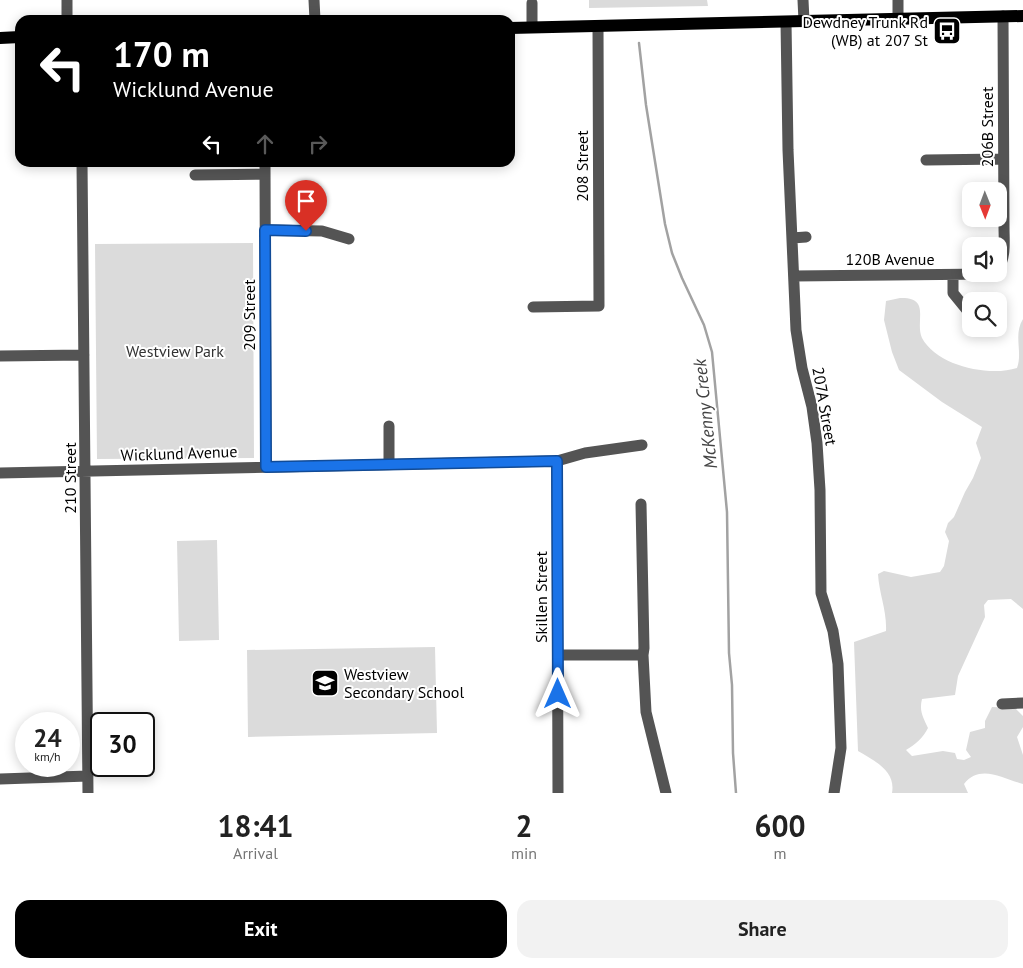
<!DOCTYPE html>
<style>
:root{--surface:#fff;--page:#f2f2f2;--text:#222;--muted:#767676;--accent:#000}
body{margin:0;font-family:"PT Sans",sans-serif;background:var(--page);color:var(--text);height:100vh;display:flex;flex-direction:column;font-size:19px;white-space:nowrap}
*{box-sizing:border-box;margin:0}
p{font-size:16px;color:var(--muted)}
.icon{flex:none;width:28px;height:28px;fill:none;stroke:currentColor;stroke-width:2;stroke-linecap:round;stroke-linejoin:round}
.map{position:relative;height:793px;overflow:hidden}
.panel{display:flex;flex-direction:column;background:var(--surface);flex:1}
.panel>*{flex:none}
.banner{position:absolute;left:15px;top:15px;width:500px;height:152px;border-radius:15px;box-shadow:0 2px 12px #0003;background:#000;color:#fff;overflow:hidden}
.needle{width:32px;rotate:179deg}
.controls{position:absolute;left:962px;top:182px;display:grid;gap:10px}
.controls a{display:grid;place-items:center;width:45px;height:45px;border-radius:10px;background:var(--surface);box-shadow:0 2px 12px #0003;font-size:25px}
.speed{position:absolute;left:15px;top:712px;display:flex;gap:10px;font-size:25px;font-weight:700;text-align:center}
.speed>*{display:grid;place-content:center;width:65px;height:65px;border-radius:50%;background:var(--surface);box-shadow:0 2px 12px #0003;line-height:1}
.speed small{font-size:12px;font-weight:400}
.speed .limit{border:2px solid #111;border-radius:8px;background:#fff;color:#111}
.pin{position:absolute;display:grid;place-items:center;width:42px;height:42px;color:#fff;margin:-51px -21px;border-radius:50% 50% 50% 0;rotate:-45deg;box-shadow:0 0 5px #0007}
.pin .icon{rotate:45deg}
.me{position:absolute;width:55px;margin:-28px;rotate:0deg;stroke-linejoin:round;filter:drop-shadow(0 0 4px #0008)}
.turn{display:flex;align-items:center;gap:18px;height:105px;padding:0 15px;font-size:22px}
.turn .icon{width:65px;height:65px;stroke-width:2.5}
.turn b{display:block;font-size:35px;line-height:42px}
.lanes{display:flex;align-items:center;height:48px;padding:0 15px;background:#0003;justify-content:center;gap:25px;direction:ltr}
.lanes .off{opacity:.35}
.eta{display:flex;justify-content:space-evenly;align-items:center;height:85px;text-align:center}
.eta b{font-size:30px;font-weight:800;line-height:35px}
.primary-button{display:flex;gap:10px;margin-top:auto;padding:10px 15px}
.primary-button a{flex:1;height:58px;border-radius:15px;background:var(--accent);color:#fff;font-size:20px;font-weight:800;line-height:58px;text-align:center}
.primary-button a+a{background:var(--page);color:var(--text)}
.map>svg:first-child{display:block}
.green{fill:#dbdbdb}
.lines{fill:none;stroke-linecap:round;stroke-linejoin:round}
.stream{stroke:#a2a2a2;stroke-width:2.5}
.minor{stroke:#545454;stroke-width:11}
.major{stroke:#000;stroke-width:12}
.route-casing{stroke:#114b97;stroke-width:12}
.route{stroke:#1a73e8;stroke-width:9}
.labels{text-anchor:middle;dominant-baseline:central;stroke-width:4;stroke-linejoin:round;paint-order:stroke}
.poi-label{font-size:16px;fill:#000;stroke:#fff;text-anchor:end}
.street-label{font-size:16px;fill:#000;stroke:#fff}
.park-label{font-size:16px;fill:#323232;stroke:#fff}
.water-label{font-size:18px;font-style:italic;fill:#434343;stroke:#fff}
</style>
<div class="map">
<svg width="1023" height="793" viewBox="0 0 1023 793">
<rect width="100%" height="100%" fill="#fff"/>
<!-- green -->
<path class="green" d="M589,0H707L708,6L589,8Z
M253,243L254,458L97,459L95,244Z
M900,298C906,298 914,298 918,304C923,312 917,327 922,338C937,366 989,377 1017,368C1023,352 1013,335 1023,319V609L1011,599L988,600L984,605L985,617L958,676L955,695L922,699C919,711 923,717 928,728C923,738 916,744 906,750L912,756L943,751L955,753L957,759L964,760L971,757L966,750L970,732L985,728V721L992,707L1015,708L1023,716V727L1017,737L1023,755V784C1004,779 980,763 964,784L968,793H892C896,771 875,761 858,751L854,642L886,631C887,611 879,593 878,574L884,571L911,577L940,572L944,566L949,541L945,532L948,523L954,517L965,492L973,478L981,458L976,443L982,427L942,402L899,370L892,352L884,320L886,301Z
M217,540L219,640L179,641L177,541Z
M435,647L437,733L248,737L247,650Z"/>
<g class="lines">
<!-- stream -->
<path class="stream" d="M639,43L646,105L665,224L672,253L682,278L704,325L712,352L727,512L729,653L732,685L733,753L736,793"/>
<!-- minor -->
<path class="minor" d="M67,0V20
M314,0L315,20
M803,0L804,21
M898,19V0
M786,22L788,150L796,330L802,368L812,407L817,443L820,490L821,593L833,631L838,664L841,748L834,793
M532,27V3
M926,160L1003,159
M82,162L88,793
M265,162L266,467
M195,175L265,174
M265,230L322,231L349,239
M792,238L806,237
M999,267C1006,256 1004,240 1004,227L1003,16
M953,275V293L971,315
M794,276L988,274
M533,307L599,306L598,26
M0,356L84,355
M389,426V463
M557,461L558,793
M0,473L557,461L585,453L642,445
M641,504L644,648L643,655L646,712L666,793
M558,655H643
M1002,704L1023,703
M0,779L88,776"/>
<!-- major -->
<path class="major" d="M510,28L1023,16
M0,38L20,37"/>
</g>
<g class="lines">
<!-- route casing -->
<g class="route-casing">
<path id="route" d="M306,231L265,230L266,467L557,461L558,694"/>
</g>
<!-- route -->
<use href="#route" class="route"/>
</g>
<!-- icons -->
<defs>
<g id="bus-square" transform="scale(1.4375)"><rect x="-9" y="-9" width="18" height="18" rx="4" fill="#000" stroke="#fff"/><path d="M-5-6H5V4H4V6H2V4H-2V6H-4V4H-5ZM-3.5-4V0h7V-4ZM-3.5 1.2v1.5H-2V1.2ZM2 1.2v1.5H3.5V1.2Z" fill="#fff"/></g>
<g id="school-square" transform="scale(1.4375)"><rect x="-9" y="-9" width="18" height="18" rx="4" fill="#000" stroke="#fff"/><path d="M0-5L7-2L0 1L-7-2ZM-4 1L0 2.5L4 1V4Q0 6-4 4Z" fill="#fff"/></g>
</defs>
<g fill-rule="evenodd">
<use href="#bus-square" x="947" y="31"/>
<use href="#school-square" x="325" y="683"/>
</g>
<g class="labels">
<!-- poi labels -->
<g class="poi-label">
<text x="928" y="22">Dewdney Trunk Rd<tspan x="928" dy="18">(WB) at 207 St</tspan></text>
<text x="344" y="674" text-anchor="start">Westview<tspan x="344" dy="18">Secondary School</tspan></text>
</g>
<!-- street labels -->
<g class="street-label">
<text transform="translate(987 127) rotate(-90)">206B Street</text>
<text transform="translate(582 166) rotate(-90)">208 Street</text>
<text x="890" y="259">120B Avenue</text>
<text transform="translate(249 315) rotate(-90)">209 Street</text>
<text transform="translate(825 406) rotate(80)">207A Street</text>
<text transform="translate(179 453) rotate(-2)">Wicklund Avenue</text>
<text transform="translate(70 478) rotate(-90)">210 Street</text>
<text transform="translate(541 597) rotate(-90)">Skillen Street</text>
</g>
<!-- park labels -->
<g class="park-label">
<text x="175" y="351">Westview Park</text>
</g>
<!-- water labels -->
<g class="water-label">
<text transform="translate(705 414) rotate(-96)">McKenny Creek</text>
</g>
</g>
</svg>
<div class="controls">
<a><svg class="needle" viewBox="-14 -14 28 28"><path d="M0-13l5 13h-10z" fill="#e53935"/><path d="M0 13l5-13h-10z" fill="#767676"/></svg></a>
<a><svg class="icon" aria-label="sound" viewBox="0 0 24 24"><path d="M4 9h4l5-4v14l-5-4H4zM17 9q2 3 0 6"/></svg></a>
<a><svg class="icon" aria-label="search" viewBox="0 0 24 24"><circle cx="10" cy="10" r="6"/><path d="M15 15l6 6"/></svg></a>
</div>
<div class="speed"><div>24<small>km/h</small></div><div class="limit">30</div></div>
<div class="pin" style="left:306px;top:231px;background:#d93025"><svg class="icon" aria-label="arrive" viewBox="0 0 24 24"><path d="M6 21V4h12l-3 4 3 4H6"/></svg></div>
<svg class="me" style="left:558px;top:694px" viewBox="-20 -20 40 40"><path d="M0-17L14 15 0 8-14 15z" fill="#1a73e8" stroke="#fff" stroke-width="4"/></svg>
<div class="banner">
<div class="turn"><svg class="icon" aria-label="left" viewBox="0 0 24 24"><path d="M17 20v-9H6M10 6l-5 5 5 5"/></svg><div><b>170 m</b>Wicklund Avenue</div></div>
<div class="lanes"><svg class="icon" aria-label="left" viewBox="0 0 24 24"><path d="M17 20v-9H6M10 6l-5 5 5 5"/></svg><svg class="icon off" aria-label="ahead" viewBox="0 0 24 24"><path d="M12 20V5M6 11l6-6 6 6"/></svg><svg class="icon off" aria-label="right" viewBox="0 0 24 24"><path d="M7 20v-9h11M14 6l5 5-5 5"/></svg></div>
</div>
</div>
<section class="panel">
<div class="eta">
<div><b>18:41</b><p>Arrival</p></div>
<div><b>2</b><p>min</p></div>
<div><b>600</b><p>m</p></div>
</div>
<div class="primary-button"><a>Exit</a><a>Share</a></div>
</section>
